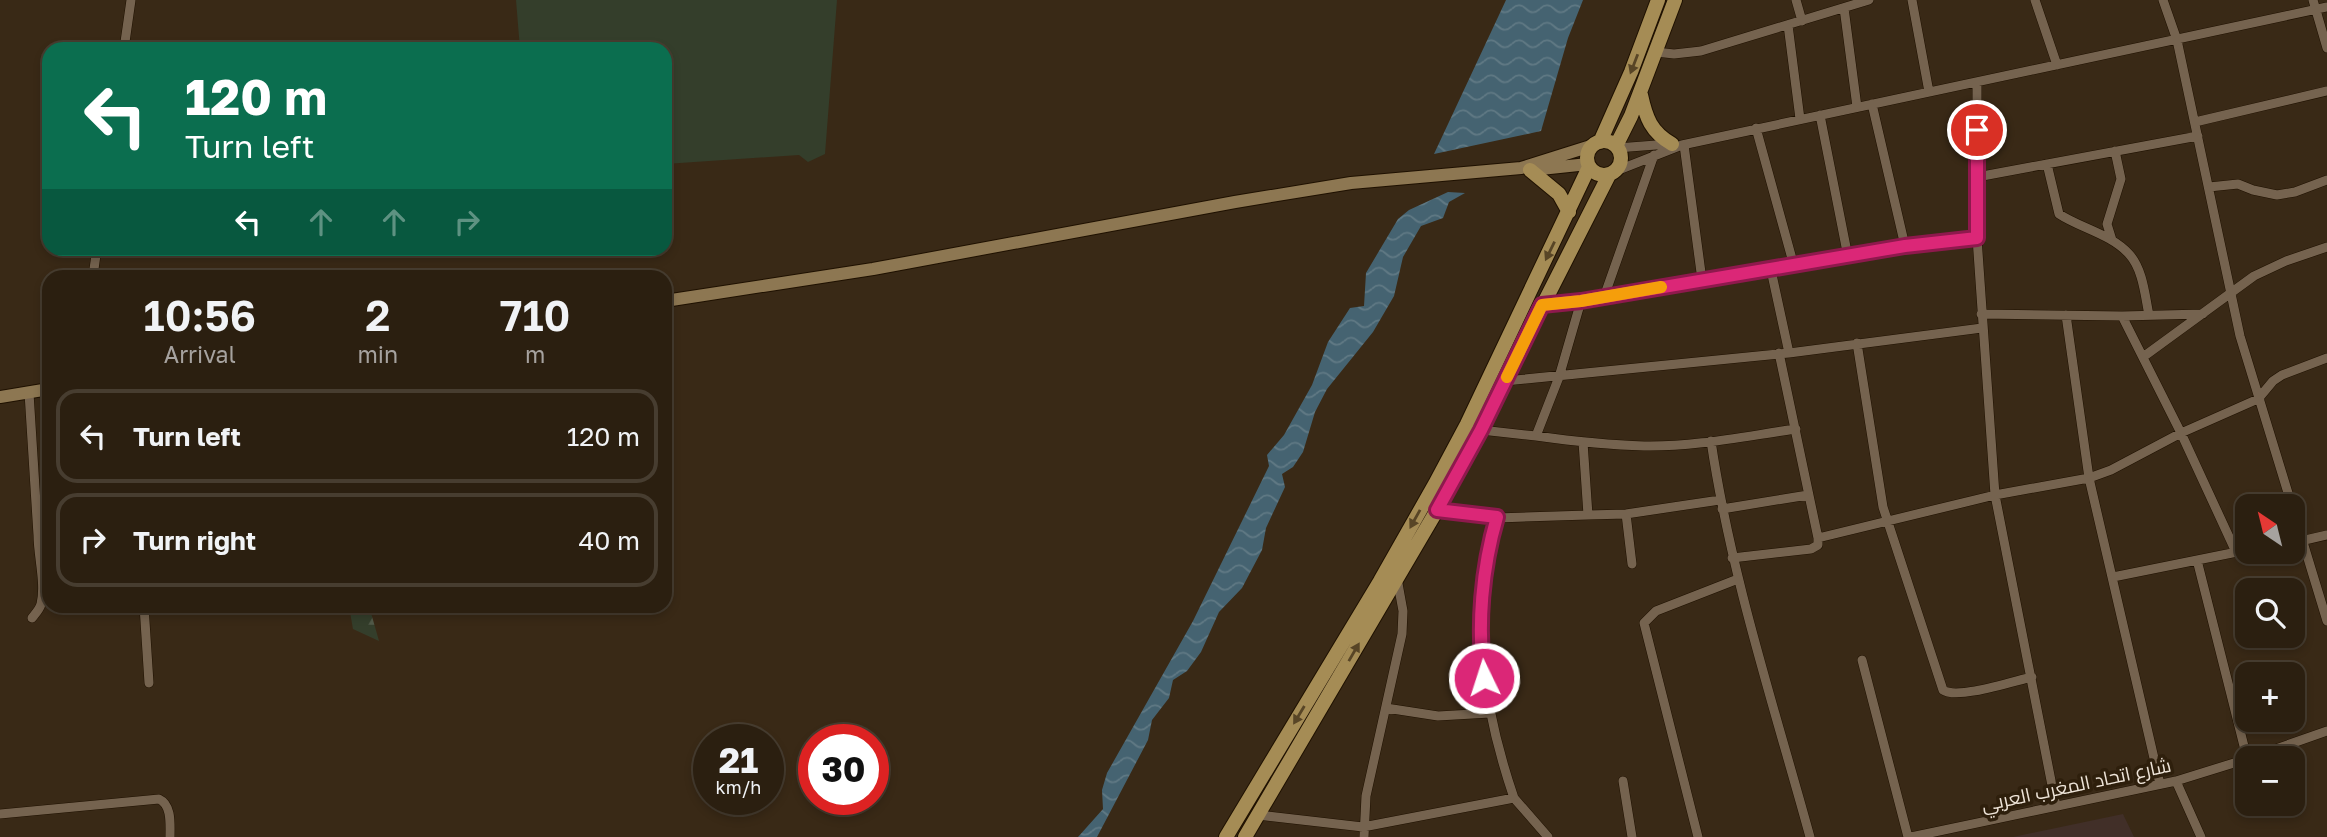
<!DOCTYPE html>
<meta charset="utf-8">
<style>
:root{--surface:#2b1f10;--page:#332719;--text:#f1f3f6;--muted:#a6a29f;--line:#473d30}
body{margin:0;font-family:"Golos Text",Cairo,sans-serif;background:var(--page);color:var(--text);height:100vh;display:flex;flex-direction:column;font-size:26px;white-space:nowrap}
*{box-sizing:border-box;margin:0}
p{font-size:23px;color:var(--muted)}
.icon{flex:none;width:38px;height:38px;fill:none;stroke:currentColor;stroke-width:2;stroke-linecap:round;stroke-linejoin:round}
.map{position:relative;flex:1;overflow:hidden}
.side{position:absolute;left:42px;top:270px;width:630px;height:343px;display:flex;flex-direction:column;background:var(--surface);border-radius:21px;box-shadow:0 4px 10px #0003,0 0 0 2px var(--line)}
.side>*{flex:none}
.hud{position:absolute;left:42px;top:42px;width:630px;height:214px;border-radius:21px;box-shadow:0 4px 10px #0003,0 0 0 2px var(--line);background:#0b6e4f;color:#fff;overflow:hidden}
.needle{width:46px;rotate:325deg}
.controls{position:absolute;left:2235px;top:494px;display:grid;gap:14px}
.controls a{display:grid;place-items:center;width:70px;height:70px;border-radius:14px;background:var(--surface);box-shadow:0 4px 10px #0003,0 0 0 2px var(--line);font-size:35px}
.speed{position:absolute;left:693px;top:724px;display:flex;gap:14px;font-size:35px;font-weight:700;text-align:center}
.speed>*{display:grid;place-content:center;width:91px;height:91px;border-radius:50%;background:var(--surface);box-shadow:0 4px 10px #0003,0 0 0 2px var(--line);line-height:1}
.speed small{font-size:18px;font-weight:400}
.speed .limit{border:10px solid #d22;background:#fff;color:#111}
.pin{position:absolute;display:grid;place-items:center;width:60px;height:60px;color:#fff;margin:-30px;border:4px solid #fff;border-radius:50%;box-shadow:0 2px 7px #0007}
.me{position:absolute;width:77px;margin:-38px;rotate:356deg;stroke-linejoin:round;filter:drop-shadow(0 0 5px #0008)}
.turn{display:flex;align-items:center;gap:24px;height:147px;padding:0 28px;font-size:32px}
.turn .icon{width:91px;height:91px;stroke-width:2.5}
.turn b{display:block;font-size:49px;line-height:60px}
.lanes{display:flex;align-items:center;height:66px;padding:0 28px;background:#0003;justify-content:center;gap:35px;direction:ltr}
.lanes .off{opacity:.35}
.eta{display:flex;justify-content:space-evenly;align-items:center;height:119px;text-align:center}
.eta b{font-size:42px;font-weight:600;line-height:49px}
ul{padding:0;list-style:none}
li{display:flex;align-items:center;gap:21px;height:94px;margin:0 14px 10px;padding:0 14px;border:4px solid var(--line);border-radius:21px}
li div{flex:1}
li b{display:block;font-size:26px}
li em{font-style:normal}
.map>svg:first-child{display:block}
.education{fill:#412f28}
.green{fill:#343e2b}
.forest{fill:url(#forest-firs)}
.water{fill:url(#water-waves)}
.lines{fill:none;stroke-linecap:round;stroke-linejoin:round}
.street-casing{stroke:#1f1101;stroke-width:10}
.secondary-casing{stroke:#1f1101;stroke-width:14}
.primary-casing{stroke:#1f1101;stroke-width:16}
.street{stroke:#75634f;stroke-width:9}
.secondary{stroke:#8d7752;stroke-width:12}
.primary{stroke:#a58c55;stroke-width:14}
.oneway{fill:#584526}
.route-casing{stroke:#8e194d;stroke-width:18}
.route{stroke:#db2777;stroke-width:12}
.slow{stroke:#f59e0b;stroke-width:12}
.labels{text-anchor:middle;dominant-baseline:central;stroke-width:7;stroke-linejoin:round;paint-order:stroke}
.street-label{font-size:19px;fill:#eee4d8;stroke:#2e1f0c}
</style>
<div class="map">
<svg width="2327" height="837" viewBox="0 0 2327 837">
<defs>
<pattern id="forest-firs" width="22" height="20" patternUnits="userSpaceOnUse" patternTransform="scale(1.75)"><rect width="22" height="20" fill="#343e2b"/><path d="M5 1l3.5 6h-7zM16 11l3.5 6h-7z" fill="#525a49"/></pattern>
<pattern id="water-waves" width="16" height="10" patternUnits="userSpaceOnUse" patternTransform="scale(1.75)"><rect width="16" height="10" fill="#456371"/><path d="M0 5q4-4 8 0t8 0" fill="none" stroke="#607984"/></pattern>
</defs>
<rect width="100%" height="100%" fill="#392916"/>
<!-- education -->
<path class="education" d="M2123,814L2134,837H2013Z"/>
<!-- green -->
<path class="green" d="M516,0H837L825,154L808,162L799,155L665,164V49H520Z"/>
<!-- forest -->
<path class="forest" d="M349,606H369L379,641L353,629Z"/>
<!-- water -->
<path class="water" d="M1506,0H1583L1568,38L1541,131L1434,154Z
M1448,192L1465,193L1449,202L1443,218L1421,226L1403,257L1394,296L1373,332L1327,389L1315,412L1303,452L1293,467L1282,474L1285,487L1266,528L1262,550L1242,588L1219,612L1201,652L1187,671L1173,680L1169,698L1152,720L1148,740L1097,837H1078L1103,809L1102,790L1107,773L1193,621L1269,466L1267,455L1284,435L1312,385L1328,342L1350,308L1364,306L1366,273L1398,219L1409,210Z"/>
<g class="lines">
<!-- street casing -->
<g class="street-casing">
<path id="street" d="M1796,0L1802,21
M1912,0L1929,92
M2035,0L2057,65
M2163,0L2177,40L2240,336L2292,506
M2313,0L2327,48
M1844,8L1857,107
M1788,25L1800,119
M124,49L131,0
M1656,52L1674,54L1701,51L1869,0
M1977,82V238L1995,495L2056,806
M1872,104L1905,246
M1820,115L1848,257
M2195,122L2327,91
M1756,128L1794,266
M1684,145L1702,280
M1617,148L1669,144
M2047,164L2059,214C2080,228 2111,234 2129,254C2143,269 2145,296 2149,315
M1616,171L1682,145L2327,7
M1977,177L2198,136
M2209,187L2238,184L2253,190L2277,195L2295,192L2327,180
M2112,240L2107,224L2121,179L2115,151
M1771,270L1789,353
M93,276L97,248
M1604,297L1654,155
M1581,301L1559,377L1536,436C1572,441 1608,445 1644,446C1695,447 1746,436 1796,429
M1542,305C1596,300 1648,289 1701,280C1793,265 1885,249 1977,238
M1981,314L2122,316L2203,314
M2066,315L2089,478L2160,784
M2122,316L2181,433L2236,552
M1857,343L1883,507L1943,690C1957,700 2014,681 2032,677
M2143,357L2254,276L2286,261L2327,247
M1505,381L1789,353L1982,328
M29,393L38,535C38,556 46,584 41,604C40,609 35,614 32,618
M1481,430L1536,436
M1711,441C1731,576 1774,706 1810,837
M1583,442L1588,515L1626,514L1720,500
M2292,506L2327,621
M1722,509L1808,495
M1437,510L1497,518C1468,612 1483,707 1514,798
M1626,514L1632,564
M1497,518L1588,515
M1818,538L1995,495L2089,478L2111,470L2181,433L2258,399L2273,381L2282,375L2327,358
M2292,543L2327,535
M1732,558L1811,549L1818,545V538L1779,353
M2197,560L2247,758
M2113,577L2247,550
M144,606L149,683
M1862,660L1908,837
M1386,708L1438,716L1490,713
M2250,758L2327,731
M1623,781L1632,837
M2176,781L2201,837
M0,814L159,799C172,805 170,824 170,837
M1258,815L1363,827L1514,798L1548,837
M1364,837L1366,796L1402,634L1403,611L1397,578
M1698,837L1644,623L1656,611L1738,579
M1911,837L2176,781L2247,759"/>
</g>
<!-- secondary casing -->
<g class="secondary-casing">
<path id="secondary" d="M1531,170L1588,164
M665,301L873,269L1235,202L1351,183L1521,168L1594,145
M0,397L49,389"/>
</g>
<!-- primary casing -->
<g class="primary-casing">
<path id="primary" d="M1641,95C1646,118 1651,132 1672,144
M1587 158a17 17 0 1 1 34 0a17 17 0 1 1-34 0Z
M1600,142L1631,72L1658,0
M1616,146L1631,116L1675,0
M1530,170L1559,194L1569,212
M1226,837L1380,581L1435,484L1467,424L1589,167
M1245,837L1450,488L1609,175"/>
</g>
<!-- street -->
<use href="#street" class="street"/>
<!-- secondary -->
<use href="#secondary" class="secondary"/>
<!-- primary -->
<use href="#primary" class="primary"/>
</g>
<!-- one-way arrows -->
<defs><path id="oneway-solid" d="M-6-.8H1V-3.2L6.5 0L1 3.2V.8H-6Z" transform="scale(1.75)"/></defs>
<g class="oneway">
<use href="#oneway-solid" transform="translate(1634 64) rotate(111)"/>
<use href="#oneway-solid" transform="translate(1550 251) rotate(116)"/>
<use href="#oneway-solid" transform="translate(1415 519) rotate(119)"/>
<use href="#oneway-solid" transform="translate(1354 652) rotate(-60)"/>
<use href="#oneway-solid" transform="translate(1299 715) rotate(121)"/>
</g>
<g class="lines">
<!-- route casing -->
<g class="route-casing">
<path id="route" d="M1484,678C1477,626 1482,568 1497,517L1437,510L1481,430L1542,305L1581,301L1905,246L1977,238V130"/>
</g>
<!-- route -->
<use href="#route" class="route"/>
<!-- slow -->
<path class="slow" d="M1507,377L1542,305L1581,301L1661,287"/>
</g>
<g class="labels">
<!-- street labels -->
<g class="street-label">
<text transform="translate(2076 784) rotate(-12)">شارع اتحاد المغرب العربي</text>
</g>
</g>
</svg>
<div class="controls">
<a><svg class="needle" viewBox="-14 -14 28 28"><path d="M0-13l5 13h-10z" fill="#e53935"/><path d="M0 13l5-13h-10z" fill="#a6a29f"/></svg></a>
<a><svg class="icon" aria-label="search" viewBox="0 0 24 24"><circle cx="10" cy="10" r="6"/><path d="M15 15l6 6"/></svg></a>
<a>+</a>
<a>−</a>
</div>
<div class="speed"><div>21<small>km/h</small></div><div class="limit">30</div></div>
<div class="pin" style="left:1977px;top:130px;background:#d93025"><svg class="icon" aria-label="arrive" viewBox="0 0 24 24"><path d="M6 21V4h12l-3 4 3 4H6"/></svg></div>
<svg class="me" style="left:1484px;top:678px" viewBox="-20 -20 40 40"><circle r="17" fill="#db2777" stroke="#fff" stroke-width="3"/><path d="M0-11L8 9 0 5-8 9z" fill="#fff"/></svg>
<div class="hud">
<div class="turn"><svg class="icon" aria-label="left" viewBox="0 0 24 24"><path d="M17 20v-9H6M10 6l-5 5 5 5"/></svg><div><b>120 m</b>Turn left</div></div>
<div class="lanes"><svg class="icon" aria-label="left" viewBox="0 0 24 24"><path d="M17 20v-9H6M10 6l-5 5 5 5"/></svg><svg class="icon off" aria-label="ahead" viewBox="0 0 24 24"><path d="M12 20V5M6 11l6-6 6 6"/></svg><svg class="icon off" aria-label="ahead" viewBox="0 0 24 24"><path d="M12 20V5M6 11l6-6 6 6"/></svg><svg class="icon off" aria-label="right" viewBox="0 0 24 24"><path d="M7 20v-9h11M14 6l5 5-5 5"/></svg></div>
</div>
<section class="side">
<div class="eta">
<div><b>10:56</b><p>Arrival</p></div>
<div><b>2</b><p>min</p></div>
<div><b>710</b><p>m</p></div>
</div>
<ul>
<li><svg class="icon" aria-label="left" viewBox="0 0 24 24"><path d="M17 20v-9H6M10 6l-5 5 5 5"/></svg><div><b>Turn left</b></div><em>120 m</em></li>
<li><svg class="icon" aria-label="right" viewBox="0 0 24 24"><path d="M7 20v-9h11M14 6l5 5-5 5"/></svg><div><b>Turn right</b></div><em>40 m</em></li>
</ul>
</section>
</div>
